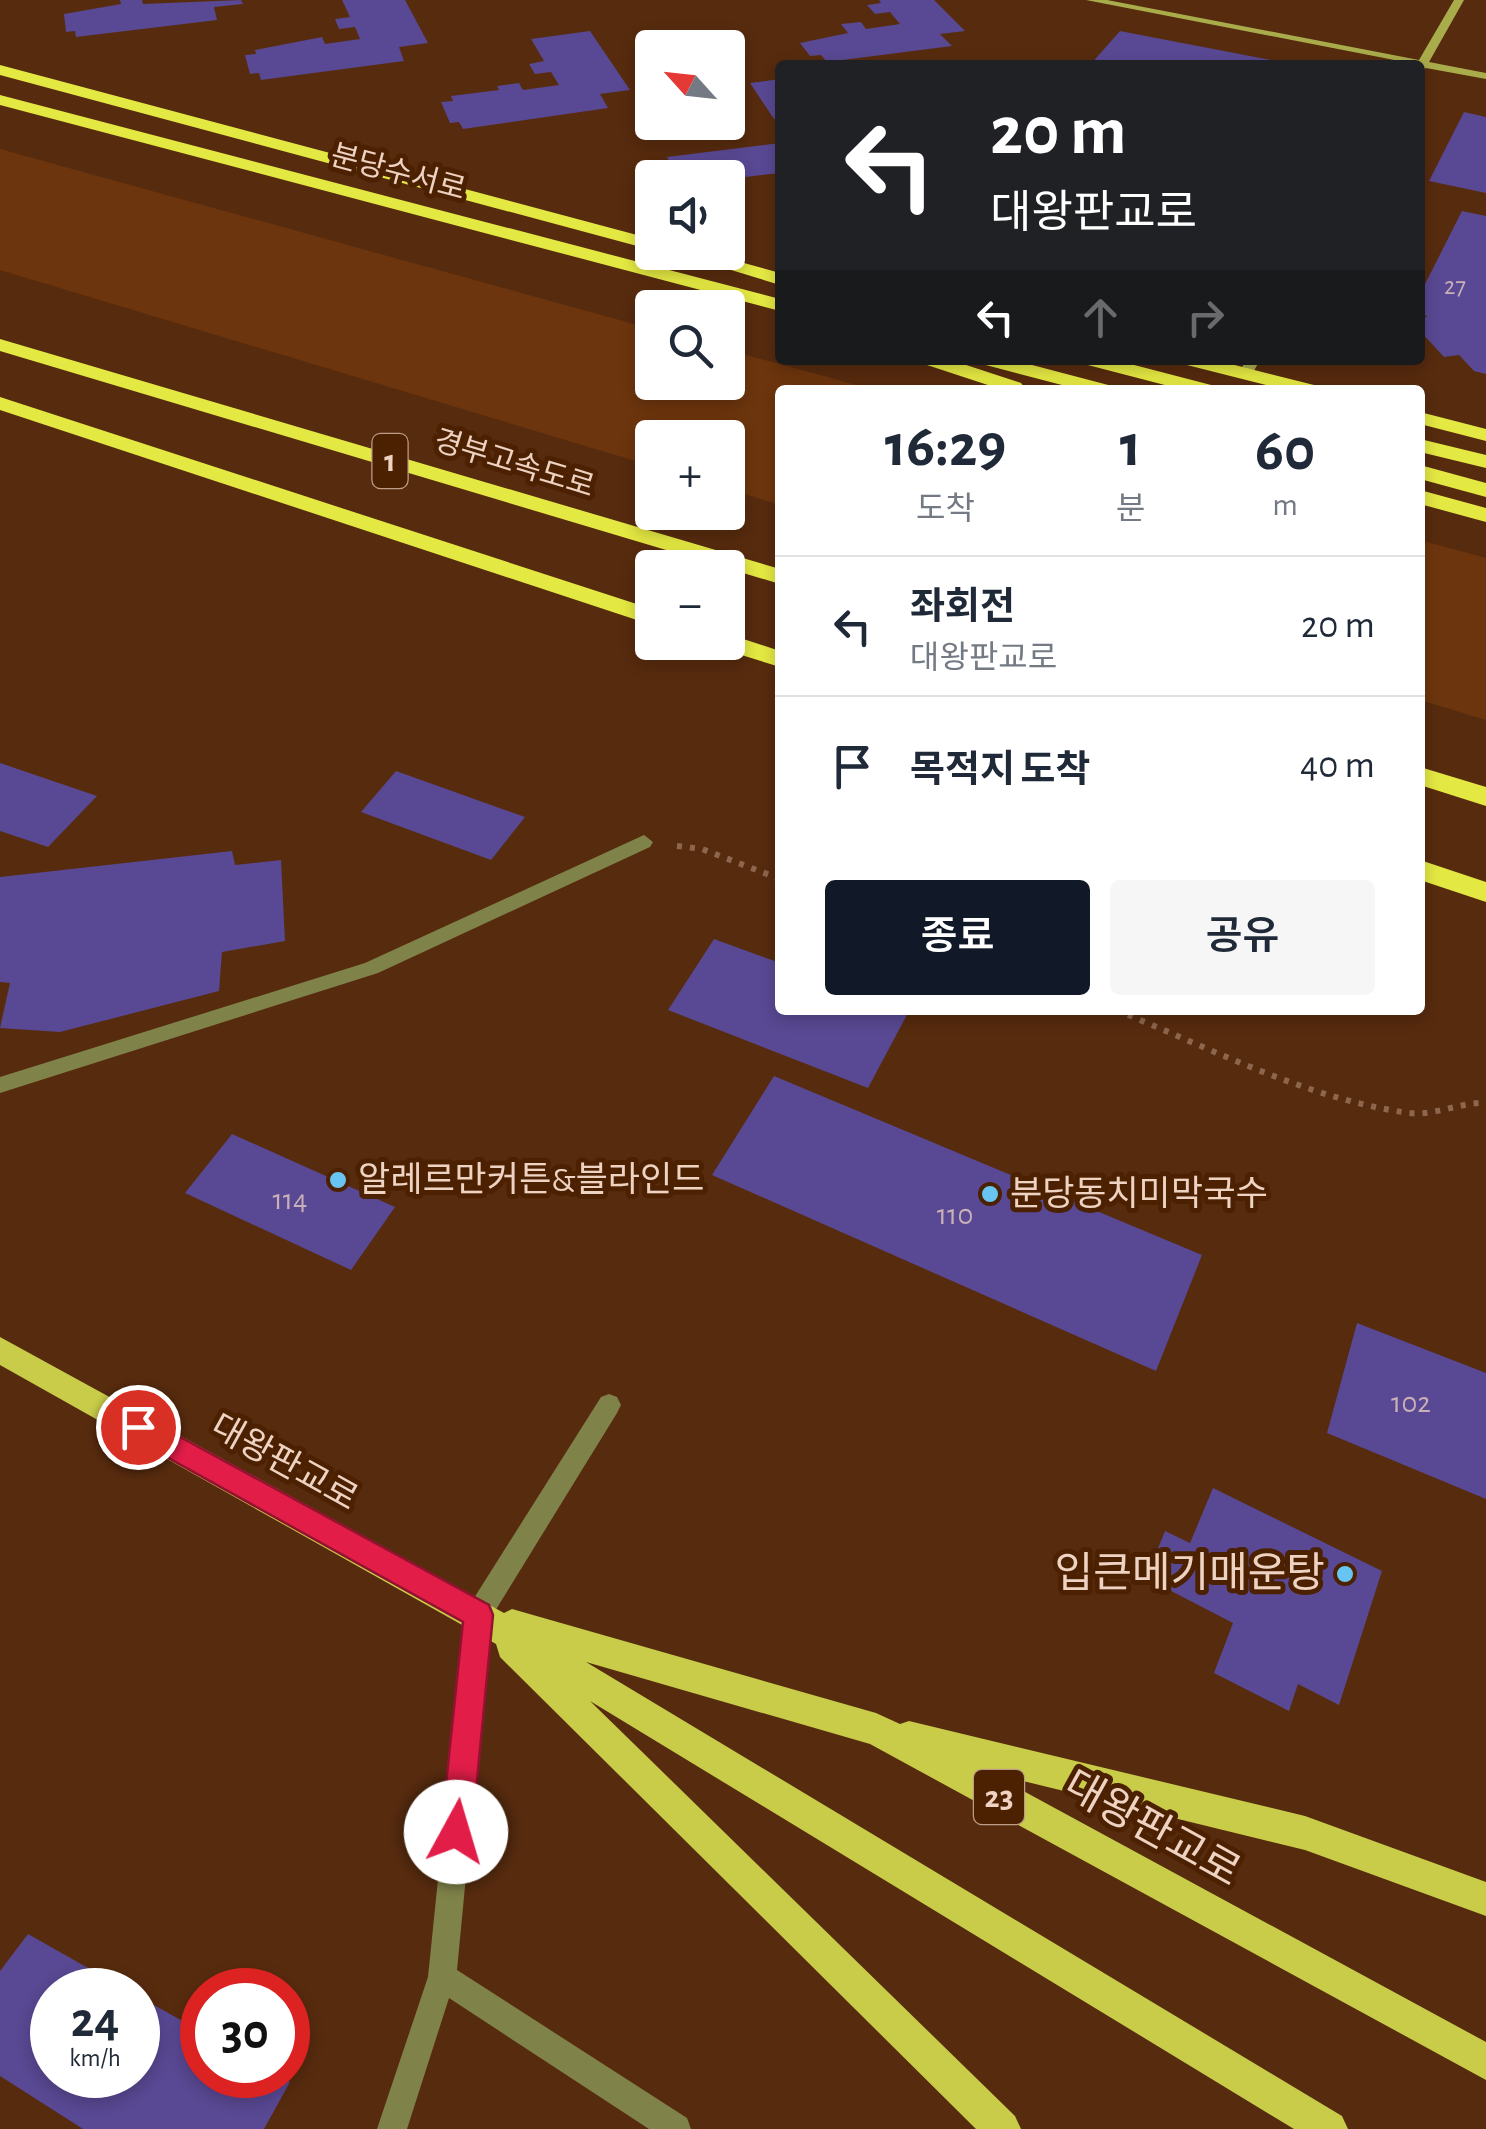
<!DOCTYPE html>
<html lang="ko">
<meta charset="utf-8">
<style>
:root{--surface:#fff;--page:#f6f6f7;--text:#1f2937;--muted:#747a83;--line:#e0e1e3;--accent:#111827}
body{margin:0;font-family:"Alegreya Sans","Noto Sans KR",sans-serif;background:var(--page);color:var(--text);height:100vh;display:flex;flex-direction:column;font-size:38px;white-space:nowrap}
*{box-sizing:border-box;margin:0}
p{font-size:32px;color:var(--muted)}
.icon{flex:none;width:55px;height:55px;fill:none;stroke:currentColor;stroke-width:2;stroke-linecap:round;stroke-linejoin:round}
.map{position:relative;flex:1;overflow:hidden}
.details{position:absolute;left:775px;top:385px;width:650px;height:630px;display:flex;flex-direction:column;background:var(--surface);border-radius:10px;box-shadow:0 5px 15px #0003}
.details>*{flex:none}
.guide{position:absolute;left:775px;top:60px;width:650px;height:305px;border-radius:10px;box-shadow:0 5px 15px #0003;background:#202124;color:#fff;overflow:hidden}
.needle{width:65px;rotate:297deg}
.controls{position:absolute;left:635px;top:30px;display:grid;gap:20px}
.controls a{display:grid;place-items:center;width:110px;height:110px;border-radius:10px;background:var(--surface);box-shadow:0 5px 15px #0003;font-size:50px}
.speed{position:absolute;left:30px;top:1968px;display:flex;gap:20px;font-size:50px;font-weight:700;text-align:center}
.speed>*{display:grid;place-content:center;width:130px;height:130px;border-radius:50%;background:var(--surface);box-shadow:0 5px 15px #0003;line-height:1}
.speed small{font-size:25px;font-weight:400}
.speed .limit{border:15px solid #d22;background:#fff;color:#111}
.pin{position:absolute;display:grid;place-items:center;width:85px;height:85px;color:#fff;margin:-42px;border:5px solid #fff;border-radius:50%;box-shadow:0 2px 10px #0007}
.me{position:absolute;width:110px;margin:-55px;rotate:6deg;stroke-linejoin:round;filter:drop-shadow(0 0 8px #0008)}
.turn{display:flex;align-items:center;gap:35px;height:210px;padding:0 50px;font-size:45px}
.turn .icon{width:130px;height:130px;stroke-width:2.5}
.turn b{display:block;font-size:70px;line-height:85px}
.lanes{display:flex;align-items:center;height:95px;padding:0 50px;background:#0003;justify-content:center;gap:50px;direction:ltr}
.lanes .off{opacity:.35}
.eta{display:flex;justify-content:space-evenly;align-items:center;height:170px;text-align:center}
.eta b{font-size:60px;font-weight:600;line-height:70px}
.cta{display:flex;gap:20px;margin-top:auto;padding:20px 50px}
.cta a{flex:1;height:115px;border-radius:10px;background:var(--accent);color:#fff;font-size:40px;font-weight:600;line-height:115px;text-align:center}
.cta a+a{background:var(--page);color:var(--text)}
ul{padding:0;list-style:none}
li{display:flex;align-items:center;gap:30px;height:140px;padding:0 50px;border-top:2px solid var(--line)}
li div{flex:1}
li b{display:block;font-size:38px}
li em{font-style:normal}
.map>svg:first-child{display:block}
.green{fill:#6c350d}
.building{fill:#594893}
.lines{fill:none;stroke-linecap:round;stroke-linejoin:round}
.path{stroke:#8c664d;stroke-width:6;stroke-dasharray:5 8;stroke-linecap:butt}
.lane{fill:#808349;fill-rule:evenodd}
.street{fill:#808349;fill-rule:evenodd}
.secondary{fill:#a9ac4b;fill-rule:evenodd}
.primary{fill:#c8cc48;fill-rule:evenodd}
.highway{fill:#e4e842;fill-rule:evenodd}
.route{fill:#e11d48;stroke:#92132f;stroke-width:2.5}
.poi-dot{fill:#68c4f0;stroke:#4c2102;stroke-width:4}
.labels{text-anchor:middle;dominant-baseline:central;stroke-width:10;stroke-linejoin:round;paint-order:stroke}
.far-number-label{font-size:25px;fill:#c9b0b6}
.far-street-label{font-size:30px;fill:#eed2c2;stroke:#4c2102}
.number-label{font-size:30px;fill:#c9b0b6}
.shield{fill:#4c2102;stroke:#bd9d88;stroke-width:2.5}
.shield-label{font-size:32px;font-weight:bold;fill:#eed2c2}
.poi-label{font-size:35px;fill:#eed2c2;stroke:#4c2102;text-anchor:start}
.street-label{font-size:35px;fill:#eed2c2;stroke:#4c2102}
.near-poi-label{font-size:42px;fill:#eed2c2;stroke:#4c2102;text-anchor:end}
.near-street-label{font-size:42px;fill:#eed2c2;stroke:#4c2102}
</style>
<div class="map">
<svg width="1486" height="2129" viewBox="0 0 1486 2129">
<rect width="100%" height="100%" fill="#572b0e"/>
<!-- green -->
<path class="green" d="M0,149L652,329V382H728V350L875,390H780V505L728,489V438H652V466L0,270Z
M1420,540L1486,558V720L1420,700Z"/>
<!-- building -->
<path class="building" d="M120,0H142L143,4L241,0L243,4L214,7L217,20L76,37L75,31L66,32L64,14L121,4Z
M342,0H405L428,43L399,47L404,61L261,80L259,73L250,74L245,55L256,54L255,50L322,37L325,44L360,39L355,27L339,29L335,19L350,17Z
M879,0H934L965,31L940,34L952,46L827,62L821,55L810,56L800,43L848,33L841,24L861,22L866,29L900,24L890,12L875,14L867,5L881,3Z
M590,31L630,90L600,94L608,108L463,129L459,122L450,123L441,102L453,101L451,96L499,90L497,86L519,83L523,90L559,85L551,72L535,74L529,64L544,61L531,39Z
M1120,31L1286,63L1285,65H1090Z
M780,79V118L774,119L750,83Z
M1464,112L1486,117V193L1429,181Z
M780,143V173L728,179L677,175L660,177L654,164L670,163L667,157Z
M1462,211L1486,216V374L1474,371L1459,355L1444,357L1420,331V318L1427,317L1420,309V294Z
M0,763L97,796L48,847L0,831Z
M396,771L525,817L491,860L361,812Z
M232,851L235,865L281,860L285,941L222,952L219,991L60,1032L0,1028L10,983L0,982V877Z
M714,939L780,963V1010L909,1011L868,1088L668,1010Z
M774,1076L1202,1255L1156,1371L712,1175Z
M232,1134L395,1207L351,1270L185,1193Z
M1357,1323L1486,1373V1499L1327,1433Z
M1213,1488L1382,1571L1339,1705L1298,1684L1289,1711L1214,1673L1233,1623L1146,1578L1165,1531L1190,1543Z
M28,1934L127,1990H52V2075H138V1996L202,2032V2075H278L290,2082L264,2129H83L0,2076V1971Z"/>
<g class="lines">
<!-- path -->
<path class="path" d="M677,846L702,849L780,879
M1116,1010C1210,1048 1307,1099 1409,1113C1435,1116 1460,1102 1486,1103"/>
<!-- lane -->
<path class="lane" d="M644,835L653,842L650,847L378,973L0,1093V1077L365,963Z
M609,1394L617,1397L621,1405L617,1413L487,1624L478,1628L469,1624L465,1615L469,1606L601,1397Z"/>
<!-- street -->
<path class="street" d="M478,1602L487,1606L491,1615L457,1970L687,2118L691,2129H649L449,1998L407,2129H377L428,1977L465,1615L469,1606Z"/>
<!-- secondary -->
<path class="secondary" d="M1086,0H1107L1419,60L1454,0H1464L1429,62L1486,73V79L1426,68L1420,71V65Z
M1246,360H1260L1251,376L1246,377L1239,373Z"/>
<!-- primary -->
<path class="primary" d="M0,1337L504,1613L512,1609L876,1713L900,1724L909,1721L1305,1816L1486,1882V1916L1305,1850L990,1773L1486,2042V2080L870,1744L586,1662L1342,2116L1348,2129H1294L590,1701L1015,2116L1021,2129H976L500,1657L496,1644L0,1365Z"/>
<!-- highway -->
<path class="highway" d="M0,65L652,239V250L0,75Z
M0,95L780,299V311L0,105Z
M672,252H704L780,273V285Z
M0,339L780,569V584L0,351Z
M921,360H951L1021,383L1024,387L1003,390L924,364Z
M979,360H1013L1112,386L1115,390H1081L982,364Z
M1081,360H1115L1215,386L1218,390H1184L1084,364Z
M1180,360H1215L1318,386L1321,390H1286L1183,364Z
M0,397L652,609V625L0,410Z
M1420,412L1486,429V441L1420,424Z
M1420,439L1486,455V468L1420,452Z
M1420,465L1486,483V497L1420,479Z
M1420,490L1486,508V522L1420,504Z
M728,634L780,651V667L719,648L716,642H728Z
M1420,767L1486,787V806L1420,785Z
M1420,860L1486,882V902L1420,880Z"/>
</g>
<!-- route -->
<path class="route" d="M138,1414L489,1605L493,1615L472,1832L467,1843L456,1848L446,1843L441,1832L463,1622L129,1436L125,1427L129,1418Z"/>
<!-- markers -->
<g class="poi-dot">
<circle cx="338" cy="1180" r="10"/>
<circle cx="990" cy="1194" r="10"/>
<circle cx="1345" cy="1574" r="10"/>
</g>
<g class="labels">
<!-- far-number labels -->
<g class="far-number-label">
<text x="1455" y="286">27</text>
</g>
<!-- far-street labels -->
<g class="far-street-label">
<text transform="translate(398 173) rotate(15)">분당수서로</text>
<text transform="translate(514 464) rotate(17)">경부고속도로</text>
</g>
<!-- number labels -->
<g class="number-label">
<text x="290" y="1200">114</text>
<text x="955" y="1215">110</text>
<text x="1411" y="1403">102</text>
</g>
<!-- shield labels -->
<g class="shield">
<rect x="372.5" y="434" width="35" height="54" rx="8"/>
<rect x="974" y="1770" width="50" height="54" rx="8"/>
</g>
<g class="shield-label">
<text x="390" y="461">1</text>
<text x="999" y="1797">23</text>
</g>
<!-- poi labels -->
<g class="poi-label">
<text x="358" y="1180">알레르만커튼&amp;블라인드</text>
<text x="1010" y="1194">분당동치미막국수</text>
</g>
<!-- street labels -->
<g class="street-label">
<text transform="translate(284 1463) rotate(29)">대왕판교로</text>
</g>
<!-- near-poi labels -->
<g class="near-poi-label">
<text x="1325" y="1574">입큰메기매운탕</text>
</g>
<!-- near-street labels -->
<g class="near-street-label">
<text transform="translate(1152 1829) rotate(29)">대왕판교로</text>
</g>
</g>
</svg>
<div class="controls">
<a><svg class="needle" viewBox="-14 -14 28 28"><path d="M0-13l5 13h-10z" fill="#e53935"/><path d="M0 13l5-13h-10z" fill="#747a83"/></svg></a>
<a><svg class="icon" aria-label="sound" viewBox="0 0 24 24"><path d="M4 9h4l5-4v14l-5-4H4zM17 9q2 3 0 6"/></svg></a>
<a><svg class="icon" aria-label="search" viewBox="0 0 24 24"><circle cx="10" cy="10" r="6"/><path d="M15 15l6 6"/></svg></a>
<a>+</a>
<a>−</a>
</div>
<div class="speed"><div>24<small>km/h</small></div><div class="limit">30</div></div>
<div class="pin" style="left:138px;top:1427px;background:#d93025"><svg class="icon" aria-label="arrive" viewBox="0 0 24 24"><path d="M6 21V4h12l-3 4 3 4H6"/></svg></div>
<svg class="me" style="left:456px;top:1832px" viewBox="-20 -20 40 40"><circle r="19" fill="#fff"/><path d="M0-13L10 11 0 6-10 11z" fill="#e11d48"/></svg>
<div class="guide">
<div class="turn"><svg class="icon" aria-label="left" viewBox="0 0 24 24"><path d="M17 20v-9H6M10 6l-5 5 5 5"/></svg><div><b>20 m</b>대왕판교로</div></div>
<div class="lanes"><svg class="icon" aria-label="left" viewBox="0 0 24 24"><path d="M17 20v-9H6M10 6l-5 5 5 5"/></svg><svg class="icon off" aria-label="ahead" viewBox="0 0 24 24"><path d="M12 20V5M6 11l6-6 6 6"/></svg><svg class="icon off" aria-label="right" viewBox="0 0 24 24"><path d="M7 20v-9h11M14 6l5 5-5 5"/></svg></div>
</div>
<section class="details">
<div class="eta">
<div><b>16:29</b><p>도착</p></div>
<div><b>1</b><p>분</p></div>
<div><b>60</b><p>m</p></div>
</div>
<ul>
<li><svg class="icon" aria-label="left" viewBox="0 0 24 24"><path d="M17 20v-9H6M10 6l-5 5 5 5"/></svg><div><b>좌회전</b><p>대왕판교로</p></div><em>20 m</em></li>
<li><svg class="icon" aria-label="arrive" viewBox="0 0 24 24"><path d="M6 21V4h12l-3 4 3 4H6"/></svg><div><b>목적지 도착</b></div><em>40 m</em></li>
</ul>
<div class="cta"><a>종료</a><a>공유</a></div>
</section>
</div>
